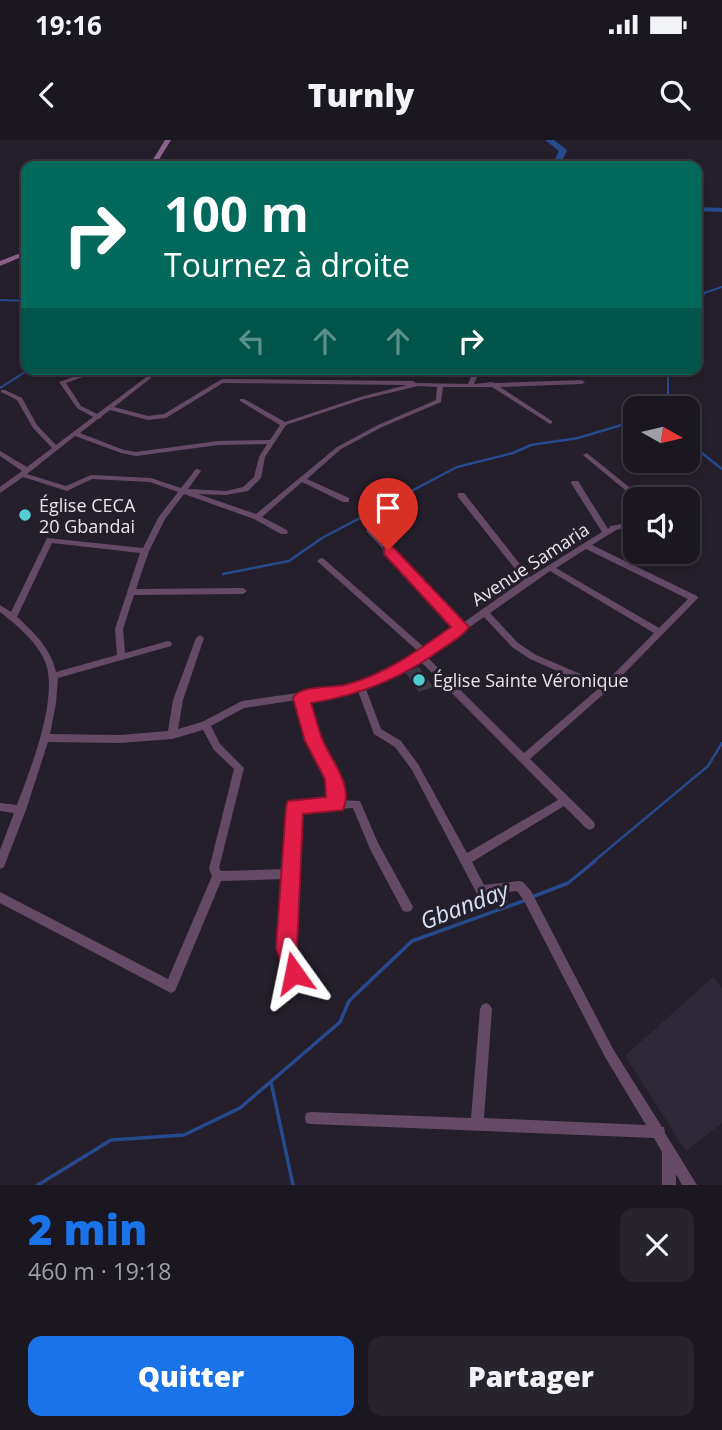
<!DOCTYPE html>
<html lang="fr">
<meta charset="utf-8">
<style>
:root{--surface:#1b1720;--page:#28242d;--text:#f1f3f6;--muted:#a09fa5;--line:#39363e;--accent:#1a73e8}
body{margin:0;font-family:"Open Sans",sans-serif;background:var(--page);color:var(--text);height:100vh;display:flex;flex-direction:column;font-size:26px;white-space:nowrap}
*{box-sizing:border-box;margin:0}
p{font-size:23px;color:var(--muted)}
.icon{flex:none;width:38px;height:38px;fill:none;stroke:currentColor;stroke-width:2;stroke-linecap:round;stroke-linejoin:round}
.map{position:relative;height:1045px;overflow:hidden}
.sheet{display:flex;flex-direction:column;background:var(--surface);flex:1}
.sheet>*{flex:none}
.top-card{position:absolute;left:21px;top:21px;width:681px;height:214px;border-radius:14px;box-shadow:0 4px 10px #0003,0 0 0 2px var(--line);background:#00695c;color:#fff;overflow:hidden}
.needle{width:46px;rotate:98deg}
.buttons{position:absolute;left:623px;top:256px;display:grid;gap:14px}
.buttons a{display:grid;place-items:center;width:77px;height:77px;border-radius:14px;background:var(--surface);box-shadow:0 4px 10px #0003,0 0 0 2px var(--line);font-size:35px}
.pin{position:absolute;display:grid;place-items:center;width:60px;height:60px;color:#fff;margin:-72px -30px;border-radius:50% 50% 50% 0;rotate:-45deg;box-shadow:0 0 7px #0007}
.pin .icon{rotate:45deg}
.me{position:absolute;width:77px;margin:-38px;rotate:348deg;stroke-linejoin:round;filter:drop-shadow(0 0 5px #0008)}
.turn{display:flex;align-items:center;gap:24px;height:147px;padding:0 28px;font-size:32px}
.turn .icon{width:91px;height:91px;stroke-width:2.5}
.turn b{display:block;font-size:49px;line-height:60px}
.lanes{display:flex;align-items:center;height:66px;padding:0 28px;background:#0003;justify-content:center;gap:35px;direction:ltr}
.lanes .off{opacity:.35}
.round{display:grid;place-items:center;flex:none;width:74px;height:74px;border-radius:14px;background:var(--page)}
.overview{display:flex;align-items:center;justify-content:space-between;height:119px;padding:0 28px}
h1{font-size:42px;font-weight:800;line-height:52px;color:var(--accent)}
.button{display:flex;gap:14px;margin-top:auto;padding:14px 28px}
.button a{flex:1;height:80px;border-radius:14px;background:var(--accent);color:#fff;font-size:28px;font-weight:800;line-height:80px;text-align:center}
.button a+a{background:var(--page);color:var(--text)}
.status{display:flex;justify-content:space-between;align-items:center;height:49px;padding:0 35px;background:var(--surface);direction:ltr}
.status svg{height:19px;fill:currentColor}
header{display:flex;justify-content:space-between;align-items:center;height:91px;padding:0 28px;background:var(--surface);font-size:32px;font-weight:800}
.map>svg:first-child{display:block}
.built{fill:#2f2838}
.lines{fill:none;stroke-linecap:round;stroke-linejoin:round}
.stream-far2{stroke:#274a8f;stroke-width:2}
.stream-far1{stroke:#274a8f;stroke-width:2.5}
.stream{stroke:#274a8f;stroke-width:3.5}
.river{fill:#274a8f;fill-rule:evenodd}
.building{fill:#3a3a46}
.street{fill:#654a65;fill-rule:evenodd}
.secondary{fill:#8b618b;fill-rule:evenodd}
.route{fill:#e11d48;stroke:#92132f;stroke-width:2}
.poi-dot{fill:#51ccd1;stroke:#241f2a;stroke-width:2.5}
.labels{text-anchor:middle;dominant-baseline:central;stroke-width:6;stroke-linejoin:round;paint-order:stroke}
.poi-label{font-size:18px;fill:#e8e5ec;stroke:#241f2a;text-anchor:start}
.street-label{font-size:18px;fill:#e8e5ec;stroke:#241f2a}
.near-water-label{font-size:23px;font-style:italic;fill:#d7e2f6;stroke:#241f2a}
</style>
<div class="status"><b>19:16</b><svg viewBox="0 0 49 12"><path d="M0 12V9h3v3zM5 12V6h3v6zM10 12V3h3v9zM15 12V0h3v12zM26 1h20v11H26zM47 4h2v5h-2z"/></svg></div>
<header><svg class="icon" aria-label="back" viewBox="0 0 24 24"><path d="M15 5l-7 7 7 7"/></svg>Turnly<svg class="icon" aria-label="search" viewBox="0 0 24 24"><circle cx="10" cy="10" r="6"/><path d="M15 15l6 6"/></svg></header>
<div class="map">
<svg width="722" height="1045" viewBox="0 0 722 1045">
<rect width="100%" height="100%" fill="#241f2a"/>
<!-- built -->
<path class="built" d="M713,837L722,848V983L686,1011L625,916Z"/>
<g class="lines">
<!-- stream-far2 -->
<path class="stream-far2" d="M0,160L26,161
M696,188L704,153L722,147
M668,229V268
M0,248L30,229"/>
<!-- stream-far1 -->
<path class="stream-far1" d="M688,302L722,329
M223,434L289,421L322,398L457,327L513,313L531,305L578,298L635,281
M593,722L708,626L722,603"/>
<!-- stream -->
<path class="stream" d="M532,757L568,743L595,721
M271,942L293,1045
M38,1045L111,1000L184,995L240,968L340,882L349,861L412,801L526,760"/>
<!-- river -->
<path class="river" d="M545,0H554L567,10L560,26H552L559,11Z
M696,67L722,68V72L696,71Z"/>
</g>
<!-- building -->
<path class="building" d="M419,527L433,547L419,552L405,532Z"/>
<g class="lines">
<!-- street -->
<path class="street" d="M474,229H480L474,244L492,242L495,243L582,240L585,242L582,244L500,247L552,281V283L550,284L492,247H443L441,262L382,287L341,309L307,339L349,358V362H343L302,342L262,377L287,390L288,392L287,394H281L254,379L184,354L165,379L149,411L136,449L243,448L247,451L243,454L134,455L123,489L125,513L168,501L171,502L172,504L171,506L58,538L56,563L50,594L120,595L168,591L173,560L196,498L200,495L204,498L183,560L178,589L202,582L242,561L359,544L418,515L420,513L317,421L321,418L324,419L426,509L457,488L366,391L367,389H373L463,483L524,440L458,357V353H464L530,437L602,392L571,343L572,341H578L608,389L611,386L635,381V385L616,390L592,405L697,456L698,458L608,550L530,619L594,682L595,685L594,688L590,690L586,688L564,666L472,722L484,745L519,741L523,742L531,751L613,909L662,987H664L665,993L697,1045H682L676,1034V1045H662V1012L654,998L311,984L306,983L305,978L306,973L311,972L471,978L480,869L482,865L486,863L490,865L492,869L484,978L646,985L605,917L523,759L517,751L481,755L477,754L412,630L395,607L374,594L358,551L306,559L319,600L339,638L341,660L360,661L378,703L411,763L413,767L411,771L407,772L403,771L370,709L353,668L300,671L296,731L297,734L296,737L292,808L300,833L298,837L294,839L290,837L280,808L285,739L221,741L175,851L171,853L0,763V752L168,839L212,736L209,729L234,629L214,610L203,590L172,599L120,603L48,602L26,670L5,724L4,727L0,729V710L14,673L0,671V663L17,665C30,630 58,561 46,524C40,505 16,484 0,472V465L11,472L47,398L143,408L158,378L178,352L150,342L92,339L67,351L23,337L0,353V347L22,331L0,316V311L27,327L52,308L33,288L17,260L1,252V250H5L22,258L37,285L56,305L93,277L77,268L59,242L92,230L94,231V233L66,243L81,266L97,274L149,235L151,236V238L114,267L148,276L164,274L222,239L413,241L416,243L468,244ZM223,243L407,245L360,257L285,282L244,259H240V261L280,285L270,300L218,301L136,312L124,310L80,293L98,279L101,278L102,276L110,270L148,280L166,278ZM418,246L437,247L436,260L378,285L337,307L256,374L198,354L226,355L248,351L261,338L265,317L286,285L364,259ZM75,296L121,313L136,316L218,305L267,304L259,317L254,337L243,347L226,351L188,349L201,331L198,329H196L181,348L151,338L91,335L66,346L27,334ZM52,403L140,413L115,489L117,515L56,532C51,509 34,492 17,477ZM586,409L688,459L659,488L556,428ZM550,431L654,493L604,544L536,515L518,503L490,473ZM484,477L512,507L530,519L598,549L524,613L427,517ZM420,521L558,660L467,713L418,624L401,601L381,589L366,549ZM297,560L309,601L329,638L331,660L291,664L290,667L286,729L221,731L219,728L244,628L220,604L211,586L244,568Z
M586,313L588,314L644,359H636L584,316L583,315Z"/>
<!-- secondary -->
<path class="secondary" d="M165,0H171L155,26H149Z
M26,111V115L0,126V121Z"/>
</g>
<!-- route -->
<path class="route" d="M388,405L393,407L469,487C463,496 452,502 443,508C403,538 361,555 311,563C315,575 318,589 323,601C332,622 354,646 343,670L303,674L297,808L305,833L302,840L294,844L287,840L276,808L286,667L288,661L326,657L325,639L305,601L293,558C300,545 331,548 345,545C384,535 419,510 451,487L384,414V407Z"/>
<!-- markers -->
<g class="poi-dot">
<circle cx="25" cy="375" r="7"/>
<circle cx="419" cy="540" r="7"/>
</g>
<g class="labels">
<!-- poi labels -->
<g class="poi-label">
<text x="39" y="365">Église CECA<tspan x="39" dy="21">20 Gbandai</tspan></text>
<text x="433" y="540">Église Sainte Véronique</text>
</g>
<!-- street labels -->
<g class="street-label">
<text transform="translate(530 424) rotate(-33)">Avenue Samaria</text>
</g>
<!-- near-water labels -->
<g class="near-water-label">
<text transform="translate(464 765) rotate(-21)">Gbanday</text>
</g>
</g>
</svg>
<div class="buttons">
<a><svg class="needle" viewBox="-14 -14 28 28"><path d="M0-13l5 13h-10z" fill="#e53935"/><path d="M0 13l5-13h-10z" fill="#a09fa5"/></svg></a>
<a><svg class="icon" aria-label="sound" viewBox="0 0 24 24"><path d="M4 9h4l5-4v14l-5-4H4zM17 9q2 3 0 6"/></svg></a>
</div>
<div class="pin" style="left:388px;top:410px;background:#d93025"><svg class="icon" aria-label="arrive" viewBox="0 0 24 24"><path d="M6 21V4h12l-3 4 3 4H6"/></svg></div>
<svg class="me" style="left:294px;top:833px" viewBox="-20 -20 40 40"><path d="M0-17L14 15 0 8-14 15z" fill="#e11d48" stroke="#fff" stroke-width="4"/></svg>
<div class="top-card">
<div class="turn"><svg class="icon" aria-label="right" viewBox="0 0 24 24"><path d="M7 20v-9h11M14 6l5 5-5 5"/></svg><div><b>100 m</b>Tournez à droite</div></div>
<div class="lanes"><svg class="icon off" aria-label="left" viewBox="0 0 24 24"><path d="M17 20v-9H6M10 6l-5 5 5 5"/></svg><svg class="icon off" aria-label="ahead" viewBox="0 0 24 24"><path d="M12 20V5M6 11l6-6 6 6"/></svg><svg class="icon off" aria-label="ahead" viewBox="0 0 24 24"><path d="M12 20V5M6 11l6-6 6 6"/></svg><svg class="icon" aria-label="right" viewBox="0 0 24 24"><path d="M7 20v-9h11M14 6l5 5-5 5"/></svg></div>
</div>
</div>
<section class="sheet">
<div class="overview"><div><h1>2 min</h1><p>460 m · 19:18</p></div><a class="round"><svg class="icon" aria-label="close" viewBox="0 0 24 24"><path d="M6 6l12 12M18 6L6 18"/></svg></a></div>
<div class="button"><a>Quitter</a><a>Partager</a></div>
</section>
